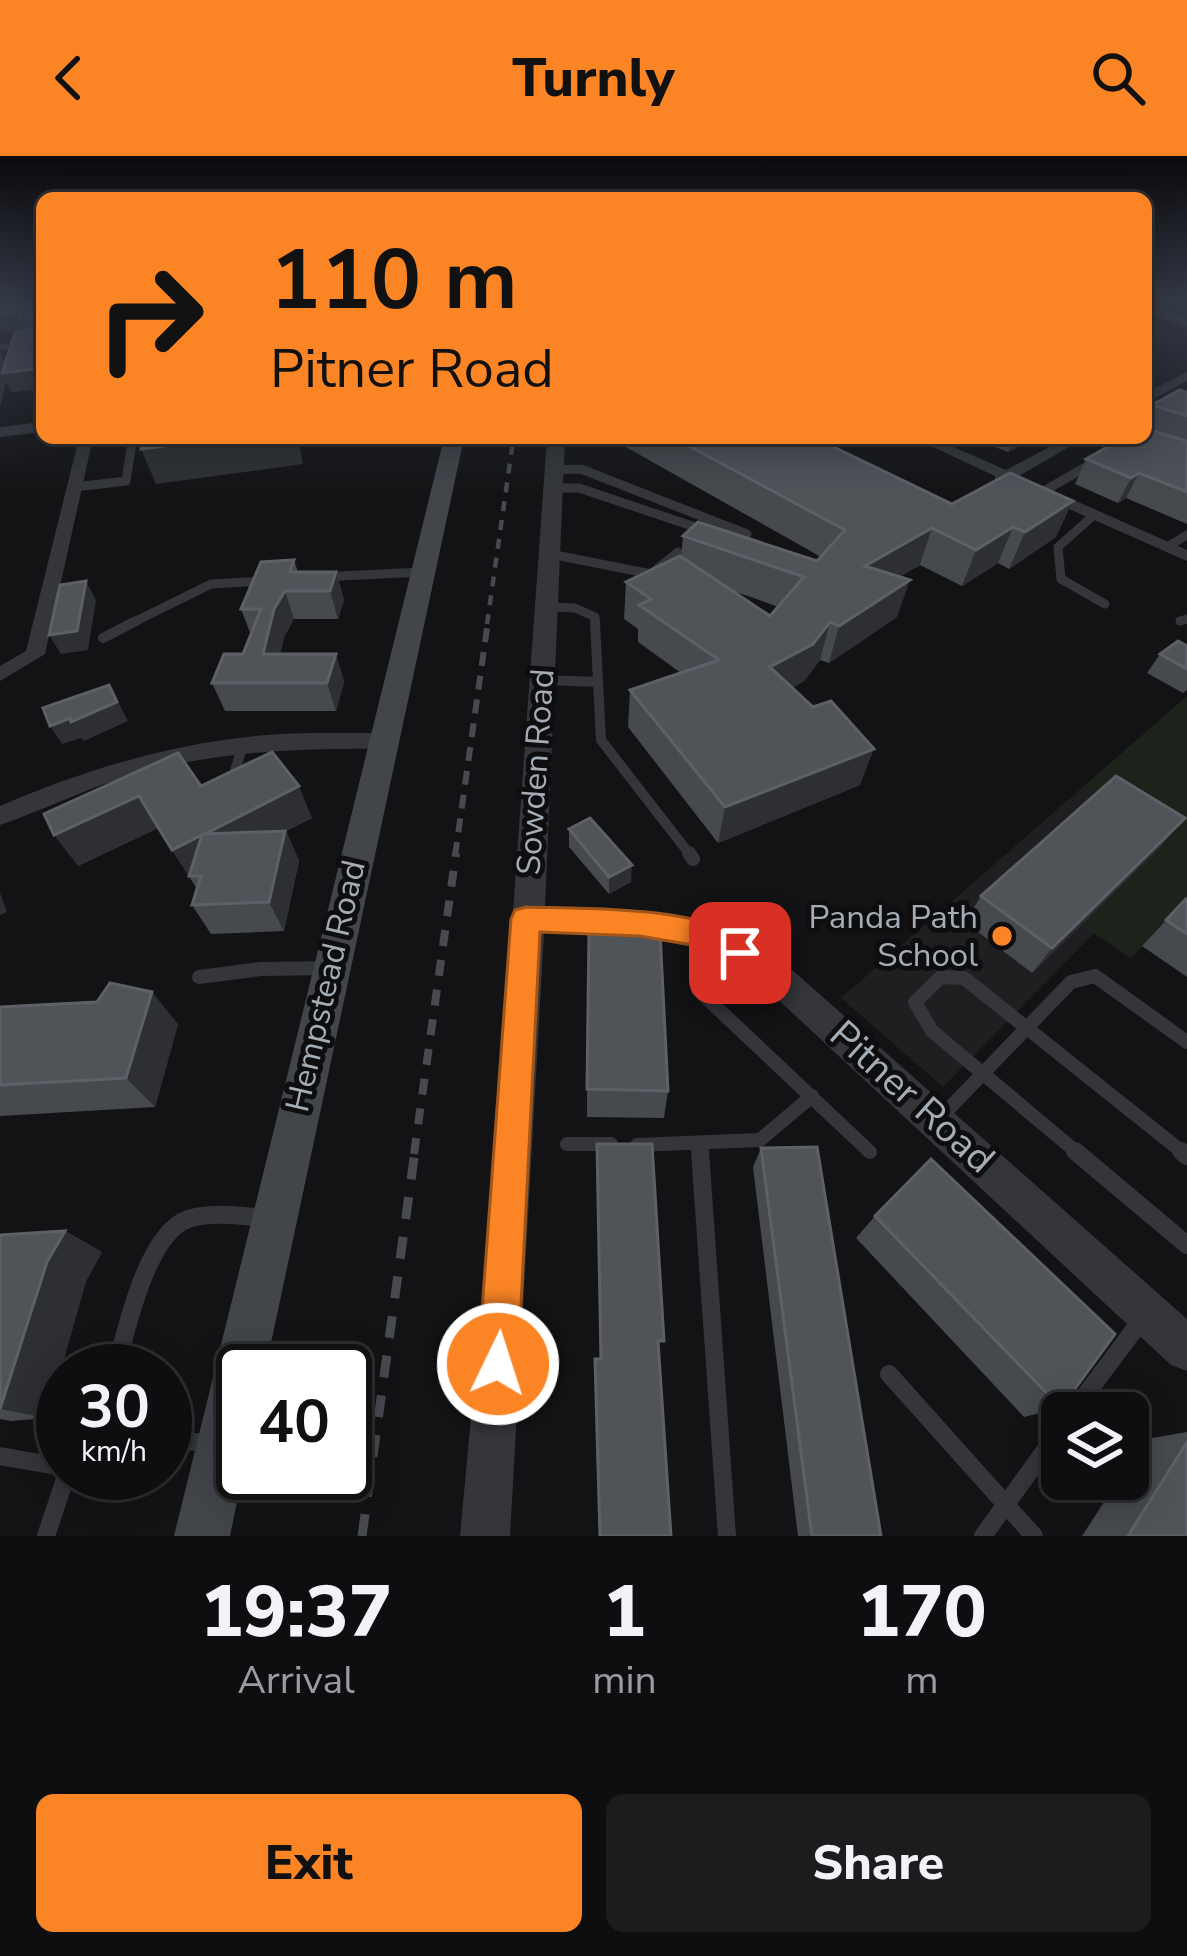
<!DOCTYPE html>
<style>
:root{--surface:#0e0e10;--page:#1c1c1e;--text:#f1f3f6;--muted:#9b9c9f;--line:#2e2e30;--accent:#fb8525}
body{margin:0;font-family:"Nunito Sans",sans-serif;background:var(--page);color:var(--text);height:100vh;display:flex;flex-direction:column;font-size:45px;white-space:nowrap}
*{box-sizing:border-box;margin:0}
p{font-size:39px;color:var(--muted)}
.icon{flex:none;width:66px;height:66px;fill:none;stroke:currentColor;stroke-width:2;stroke-linecap:round;stroke-linejoin:round}
.map{position:relative;height:1380px;overflow:hidden}
.sheet{display:flex;flex-direction:column;background:var(--surface);flex:1}
.sheet>*{flex:none}
.banner{position:absolute;left:36px;top:36px;width:1116px;height:252px;border-radius:18px;box-shadow:0 6px 30px #0003,0 0 0 3px var(--line);background:#fb8525;color:#111;overflow:hidden}
.tools{position:absolute;left:1041px;top:1236px;display:grid;gap:24px}
.tools a{display:grid;place-items:center;width:108px;height:108px;border-radius:18px;background:var(--surface);box-shadow:0 6px 30px #0003,0 0 0 3px var(--line);font-size:60px}
.speed{position:absolute;left:36px;top:1188px;display:flex;gap:24px;font-size:60px;font-weight:700;text-align:center}
.speed>*{display:grid;place-content:center;width:156px;height:156px;border-radius:50%;background:var(--surface);box-shadow:0 6px 30px #0003,0 0 0 3px var(--line);line-height:1}
.speed small{font-size:30px;font-weight:400}
.speed .limit{border:6px solid #111;border-radius:18px;background:#fff;color:#111}
.pin{position:absolute;display:grid;place-items:center;width:102px;height:102px;color:#fff;margin:-51px;border-radius:24px;box-shadow:0 6px 18px #0006}
.me{position:absolute;width:132px;margin:-66px;rotate:4deg;stroke-linejoin:round;filter:drop-shadow(0 0 9px #0008)}
.turn{display:flex;align-items:center;gap:42px;height:252px;padding:0 36px;font-size:54px}
.turn .icon{width:156px;height:156px;stroke-width:2.5}
.turn b{display:block;font-size:84px;line-height:102px}
.eta{display:flex;justify-content:space-evenly;align-items:center;height:204px;text-align:center}
.eta b{font-size:72px;font-weight:800;line-height:84px}
.cta{display:flex;gap:24px;margin-top:auto;padding:24px 36px}
.cta a{flex:1;height:138px;border-radius:18px;background:var(--accent);color:#111;font-size:48px;font-weight:800;line-height:138px;text-align:center}
.cta a+a{background:var(--page);color:var(--text)}
header{display:flex;justify-content:space-between;align-items:center;height:156px;padding:0 36px;background:var(--accent);color:#111;font-size:54px;font-weight:800}
.map>svg:first-child{display:block}
.built{fill:#1f1f22}
.green{fill:#1b231b}
.lines{fill:none;stroke-linecap:round;stroke-linejoin:round}
.service-far4{stroke:#34363a;stroke-width:6}
.service-far3{stroke:#34363a;stroke-width:9}
.service-far2{stroke:#34363a;stroke-width:10}
.service-far1{stroke:#34363a;stroke-width:14}
.service{stroke:#34363a;stroke-width:18}
.minor{fill:#34363a;fill-rule:evenodd}
.tertiary{fill:#34363a;fill-rule:evenodd}
.secondary{fill:#42454a;fill-rule:evenodd}
.rail-far4{stroke:#474a4f;stroke-width:3;stroke-dasharray:8 6;stroke-linecap:butt}
.rail-far3{stroke:#474a4f;stroke-width:4.5;stroke-dasharray:10 9;stroke-linecap:butt}
.rail-far2{stroke:#474a4f;stroke-width:6;stroke-dasharray:14 10;stroke-linecap:butt}
.rail-far1{stroke:#474a4f;stroke-width:8;stroke-dasharray:16 14;stroke-linecap:butt}
.rail{stroke:#474a4f;stroke-width:9;stroke-dasharray:22 18;stroke-linecap:butt}
.wall{fill:#46494d;fill-rule:evenodd}
.shaded-wall{fill:#2d2f32}
.building{fill:#505358;stroke:#5d6167;stroke-width:3}
.route{fill:#fb8525;stroke:#a35618;stroke-width:3}
.poi-dot{fill:#fb8525;stroke:#0e0e10;stroke-width:4.5}
.labels{text-anchor:middle;dominant-baseline:central;stroke-width:10;stroke-linejoin:round;paint-order:stroke}
.street-label{font-size:33px;fill:#a4adb6;stroke:#0e0e10}
.poi-label{font-size:33px;fill:#a4adb6;stroke:#0e0e10;text-anchor:end}
.near-street-label{font-size:39px;fill:#a4adb6;stroke:#0e0e10}
</style>
<header><svg class="icon" aria-label="back" viewBox="0 0 24 24"><path d="M15 5l-7 7 7 7"/></svg>Turnly<svg class="icon" aria-label="search" viewBox="0 0 24 24"><circle cx="10" cy="10" r="6"/><path d="M15 15l6 6"/></svg></header>
<div class="map">
<svg width="1187" height="1380" viewBox="0 0 1187 1380">
<rect width="100%" height="100%" fill="#131315"/>
<!-- built -->
<path class="built" d="M1084,630L1187,694V783L1161,770L1131,802L1094,777L943,931L841,842Z"/>
<!-- green -->
<path class="green" d="M1187,540V783L1161,770L1131,802L1082,769L1162,690L1129,658L1084,630Z"/>
<g class="lines">
<!-- service-far4 -->
<path class="service-far4" d="M0,191L42,187
M132,288L167,282"/>
<!-- service-far3 -->
<path class="service-far3" d="M555,314L581,313L747,378L732,384
M75,331L126,325L132,286L140,285
M553,332H579L707,375
M1042,336L1093,307
M1094,359L1058,391L1061,423L1105,448
M1167,391L1187,379
M550,398L651,418L678,396
M321,421L422,416
M547,451L575,452L595,461V468
M1180,465L1187,463
M130,468L211,428L265,425"/>
<!-- service-far2 -->
<path class="service-far2" d="M595,465L598,526
M103,482L136,465
M544,524L598,526L601,584L691,700
M231,627L243,589"/>
<!-- service-far1 -->
<path class="service-far1" d="M689,697L693,703
M199,821L261,813L329,812
M698,834L870,996
M939,963L1071,826L1095,820L1187,886
M567,988H611
M637,989L760,984L812,940
M700,989L701,998
M1079,998L932,875L915,846L941,821L964,822L1185,998"/>
<!-- service -->
<path class="service" d="M700,995L727,1380
M1075,995L1187,1089
M1181,995L1187,1000
M115,1215C126,1176 146,1078 188,1063C211,1055 241,1061 265,1061
M889,1218L1034,1380
M1072,1257L1143,1162
M165,1284L210,1287
M0,1300L63,1311
M46,1380L67,1317
M983,1380L1062,1271"/>
<!-- minor -->
<path class="minor" d="M1146,150L1187,162V170L1146,157Z
M1187,216V225L1146,247V237Z
M79,282H93L45,498L0,525V510L26,495Z
M914,282H933L1006,314L1066,282H1084L1019,320L1187,394V405L1008,326L995,327V320Z
M316,577H381L392,585L381,593C292,592 208,596 122,622C81,635 41,655 0,669V650C100,607 206,577 316,577Z"/>
<!-- tertiary -->
<path class="tertiary" d="M42,266V276L0,281V271Z
M547,282H565L545,750L640,755L710,766L781,804L1187,1163V1215L1171,1209L757,824L703,793L640,781L544,777L510,1380H460L496,992Z"/>
<!-- secondary -->
<path class="secondary" d="M444,282H464L265,1215H243V1317L230,1380H174Z"/>
<!-- rail-far4 -->
<path class="rail-far4" d="M512,288L513,282"/>
<!-- rail-far3 -->
<path class="rail-far3" d="M487,468L513,285"/>
<!-- rail-far2 -->
<path class="rail-far2" d="M455,700L488,465"/>
<!-- rail-far1 -->
<path class="rail-far1" d="M414,998L456,697"/>
<!-- rail -->
<path class="rail" d="M362,1380L415,995"/>
</g>
<!-- wall -->
<path class="wall" d="M0,146H42V233L12,236L6,225L0,249V198L5,207L27,175L9,177L8,174L0,175Z
M1187,236V368L1126,342L1118,347L1075,328L1086,303L1146,282V261L1152,249Z
M610,282H815L952,348L1056,381L1009,413L998,407L962,430L920,409L899,421L897,461L829,507L820,504L804,525L792,532L860,629L718,687L628,571L630,534L681,517L638,486V473L624,463L626,426L681,401L683,380L817,405L821,401ZM732,435L751,441L778,451L770,460Z
M990,282H1036L1008,296L988,288Z
M294,404L298,416H336L344,444L338,463H294L284,481L280,498H336L344,526L336,555H225L212,527L243,498L251,479L241,453Z
M1187,490V534L1183,537L1147,517L1160,498Z
M201,630L312,662L286,675L299,705L284,775L211,778L192,749L197,733L158,672L78,710Z
M569,673L631,726L609,738L569,691Z
M1162,689L1032,817L965,766L981,740Z
M1186,743L1187,744V821L1142,790Z
M0,851L178,868L155,951L0,960Z
M587,933L668,935L664,962L587,961Z
M761,992L881,1380H798L753,1011Z
M875,1060L1061,1252L1024,1261L856,1082Z
M65,1075L102,1096L86,1125L47,1262L11,1265L0,1263V1079Z
M1187,1276V1380H1082L1119,1323H1128V1310L1146,1283Z"/>
<!-- shaded-wall -->
<path class="shaded-wall" d="M0,155L22,156L20,162L27,175L9,177L8,174L0,175Z
M0,198L9,215L42,212V233L12,236L6,225L0,249Z
M224,282H298L303,308L156,328L141,293Z
M1014,282H1036L1008,296Z
M1139,317L1126,342L1118,347L1131,322Z
M1073,345L1056,381L1009,413L1025,376Z
M1013,371L998,407L962,430L976,394Z
M932,372L920,409L855,447L865,410Z
M336,416L344,444L338,463L330,435Z
M910,424L897,461L829,507L839,470Z
M86,425L96,444L88,494L61,498L49,479Z
M285,435L294,463L284,481L274,526L263,498L274,453Z
M830,466L820,504L804,525L762,548L770,511Z
M336,498L344,526L336,555L327,527Z
M109,529L128,565L84,585L81,582L62,588L50,570Z
M874,593L860,629L718,687L725,651Z
M299,630L312,662L286,675L299,705L284,775L269,746L205,678Z
M139,640L158,672L78,710L54,679Z
M1185,662L1162,689L1032,817L1052,792Z
M202,679L189,720L191,724L172,694Z
M632,709L631,726L609,738V721Z
M0,737L7,756L0,759Z
M152,836L178,868L155,951L126,922Z
M65,1075L102,1096L86,1125L47,1262L0,1253L47,1106Z"/>
<!-- building -->
<path class="building" d="M0,146H42V212L2,217L15,177L38,173L37,162H20L22,156L0,158Z
M1179,234L1187,236V260L1152,249Z
M1146,273L1187,285V336L1139,317L1131,322L1086,303L1123,282H1146Z
M142,282H224L141,293Z
M674,282H815L952,348L1010,317L1073,345L1025,376L1013,371L976,394L932,372L865,410L910,424L839,470L830,466L813,488L770,511L813,551L831,545L874,593L725,651L630,534L719,504L639,449L651,443L626,426L680,400L770,460L804,421L683,380L698,366L817,405L845,374Z
M294,404L290,416H336L330,435H285L274,453L263,498H336L327,527H212L224,498H243L261,453H241L261,406Z
M86,425L77,475L49,479L60,429Z
M1178,485L1187,490V513L1160,498Z
M109,529L117,546L71,566L70,562L50,570L43,552Z
M272,596L299,630L205,678L285,675L269,746L192,749L201,720H189L202,679L172,694L139,640L54,679L44,658L178,597L201,630Z
M1116,620L1185,662L1052,792L981,740Z
M590,662L632,709L609,721L569,673Z
M1186,743L1187,744V778L1166,764Z
M589,775L660,776L668,935L587,933Z
M110,827L152,836L126,922L0,929V851L97,846Z
M597,988H652L664,1185H658L671,1380H600L595,1203H601Z
M817,991L881,1380H812L761,992Z
M931,1003L1115,1178L1061,1252L875,1060Z
M65,1075L47,1106L0,1253V1079Z
M1187,1286V1380H1128Z"/>
<!-- sky -->
<linearGradient id="sky" x2="0" y2="1"><stop stop-color="#0a0a0c"/><stop offset="0.43" stop-color="#333946"/><stop offset="1" stop-color="#333946" stop-opacity="0"/></linearGradient>
<rect width="1187" height="339" fill="url(#sky)"/>
<!-- route -->
<path class="route" d="M526,751C575,753 731,748 755,797L750,806L740,810L704,791L640,780L540,776L518,1208L512,1222L498,1228L484,1222L478,1208L511,763L515,754Z"/>
<!-- markers -->
<circle class="poi-dot" cx="1002" cy="780" r="12"/>
<g class="labels">
<!-- street labels -->
<g class="street-label">
<text transform="translate(536 616) rotate(-86)">Sowden Road</text>
<text transform="translate(326 830) rotate(-77)">Hempstead Road</text>
</g>
<!-- poi labels -->
<g class="poi-label">
<text x="978" y="761">Panda Path<tspan x="978" dy="38">School</tspan></text>
</g>
<!-- near-street labels -->
<g class="near-street-label">
<text transform="translate(912 941) rotate(42)">Pitner Road</text>
</g>
</g>
</svg>
<div class="tools">
<a><svg class="icon" aria-label="layers" viewBox="0 0 24 24"><path d="M12 4l9 5-9 5-9-5zM3 14l9 5 9-5"/></svg></a>
</div>
<div class="speed"><div>30<small>km/h</small></div><div class="limit">40</div></div>
<div class="pin" style="left:740px;top:797px;background:#d93025"><svg class="icon" aria-label="arrive" viewBox="0 0 24 24"><path d="M6 21V4h12l-3 4 3 4H6"/></svg></div>
<svg class="me" style="left:498px;top:1208px" viewBox="-20 -20 40 40"><circle r="17" fill="#fb8525" stroke="#fff" stroke-width="3"/><path d="M0-11L8 9 0 5-8 9z" fill="#fff"/></svg>
<div class="banner">
<div class="turn"><svg class="icon" aria-label="right" viewBox="0 0 24 24"><path d="M7 20v-9h11M14 6l5 5-5 5"/></svg><div><b>110 m</b>Pitner Road</div></div>
</div>
</div>
<section class="sheet">
<div class="eta">
<div><b>19:37</b><p>Arrival</p></div>
<div><b>1</b><p>min</p></div>
<div><b>170</b><p>m</p></div>
</div>
<div class="cta"><a>Exit</a><a>Share</a></div>
</section>
